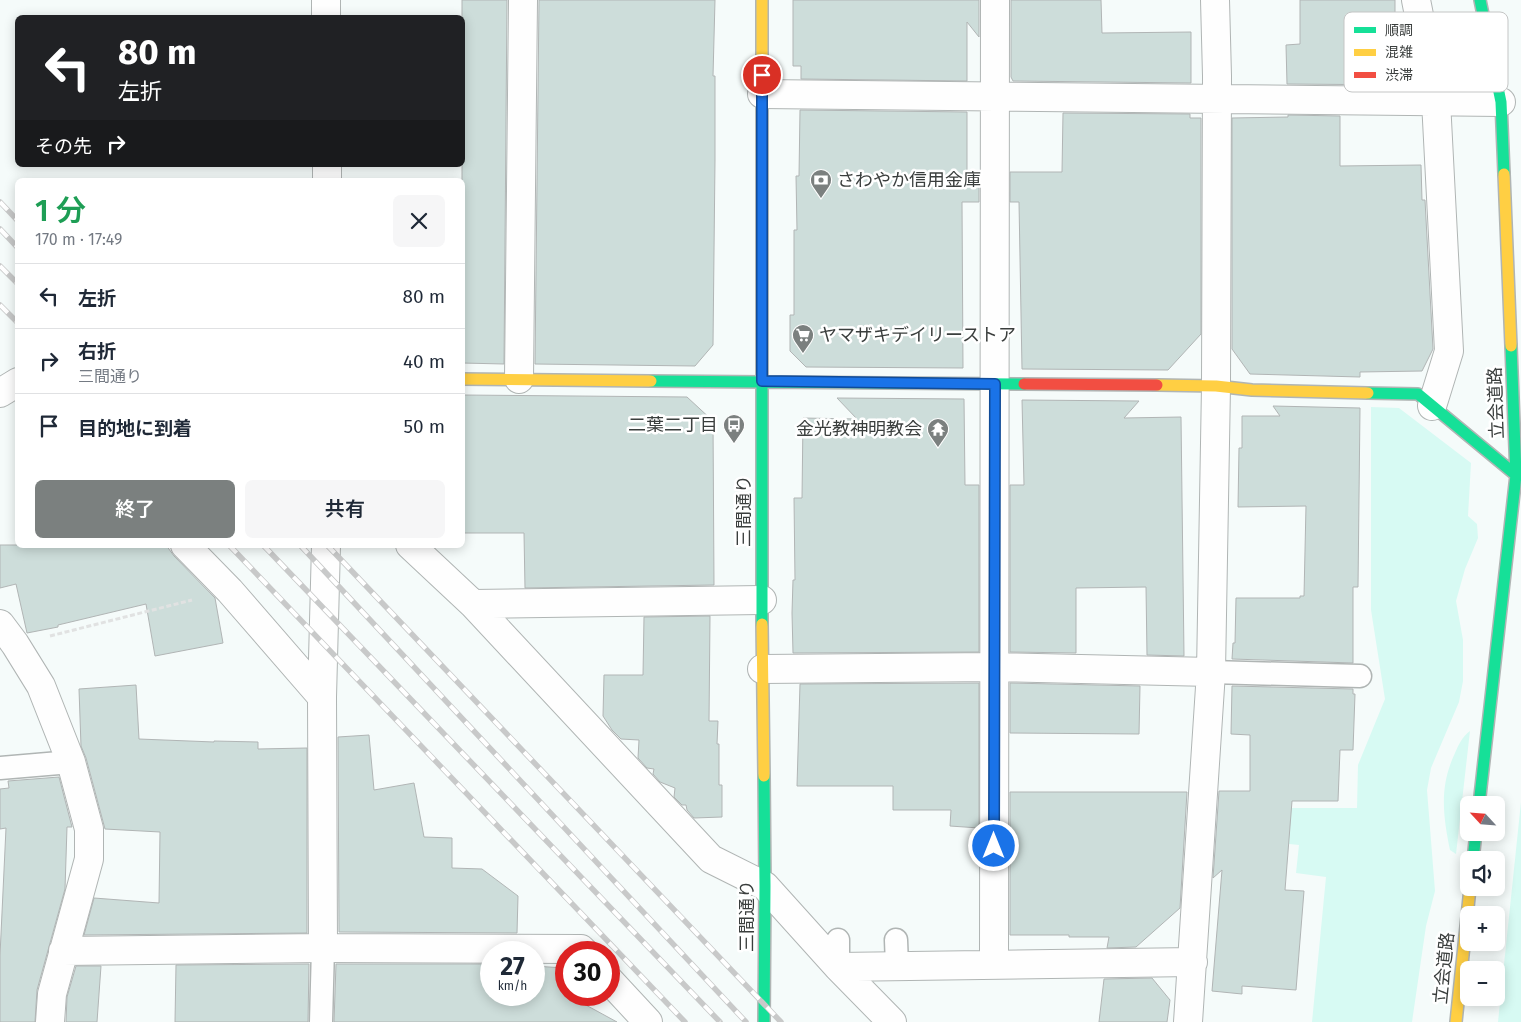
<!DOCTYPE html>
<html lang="ja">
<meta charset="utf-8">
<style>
:root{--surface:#fff;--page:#f6f6f7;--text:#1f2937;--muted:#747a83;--line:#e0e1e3;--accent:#7b807f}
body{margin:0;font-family:"Fira Sans","Noto Sans JP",sans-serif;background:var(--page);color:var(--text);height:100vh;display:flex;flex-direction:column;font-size:19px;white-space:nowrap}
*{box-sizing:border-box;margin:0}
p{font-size:16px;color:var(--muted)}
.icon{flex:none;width:28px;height:28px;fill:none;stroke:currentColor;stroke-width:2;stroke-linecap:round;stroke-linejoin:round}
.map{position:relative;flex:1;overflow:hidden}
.details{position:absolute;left:15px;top:178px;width:450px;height:370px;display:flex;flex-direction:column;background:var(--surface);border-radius:8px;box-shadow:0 2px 12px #0003}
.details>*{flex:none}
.top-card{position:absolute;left:15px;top:15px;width:450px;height:152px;border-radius:8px;box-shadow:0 2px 12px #0003;background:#202124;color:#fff;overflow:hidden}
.needle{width:32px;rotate:296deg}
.buttons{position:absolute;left:1460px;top:796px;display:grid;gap:10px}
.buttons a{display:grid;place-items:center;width:45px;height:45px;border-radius:8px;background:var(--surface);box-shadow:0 2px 12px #0003;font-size:25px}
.speed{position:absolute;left:480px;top:941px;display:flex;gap:10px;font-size:25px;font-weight:700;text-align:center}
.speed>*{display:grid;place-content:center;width:65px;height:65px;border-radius:50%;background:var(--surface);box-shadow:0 2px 12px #0003;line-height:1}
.speed small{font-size:12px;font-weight:400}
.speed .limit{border:8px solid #d22;background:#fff;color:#111}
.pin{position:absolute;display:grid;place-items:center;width:42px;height:42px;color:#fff;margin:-21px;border:2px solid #fff;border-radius:50%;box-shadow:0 1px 5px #0007}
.me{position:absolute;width:55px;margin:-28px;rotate:0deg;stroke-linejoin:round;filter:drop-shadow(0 0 4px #0008)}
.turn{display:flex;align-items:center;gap:18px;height:105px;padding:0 20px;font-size:22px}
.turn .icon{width:65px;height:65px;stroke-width:2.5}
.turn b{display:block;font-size:35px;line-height:42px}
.then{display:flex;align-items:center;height:48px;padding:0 20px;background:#0003;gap:10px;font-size:19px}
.round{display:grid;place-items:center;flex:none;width:52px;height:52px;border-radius:8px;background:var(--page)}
.overview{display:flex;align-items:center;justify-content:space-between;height:85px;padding:0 20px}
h1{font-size:30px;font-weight:600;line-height:38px;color:#1e9e55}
.action{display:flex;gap:10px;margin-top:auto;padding:10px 20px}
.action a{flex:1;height:58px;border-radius:8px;background:var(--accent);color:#fff;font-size:20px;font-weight:600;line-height:58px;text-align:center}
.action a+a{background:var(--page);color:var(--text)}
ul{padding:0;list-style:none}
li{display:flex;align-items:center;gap:15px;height:65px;padding:0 20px;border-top:1px solid var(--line)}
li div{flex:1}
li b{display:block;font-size:19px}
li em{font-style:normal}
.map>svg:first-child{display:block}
.green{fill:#d7faf3}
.building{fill:#cdddda;stroke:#b1b5b5}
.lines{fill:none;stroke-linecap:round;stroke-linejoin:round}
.lane-casing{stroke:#b0b5b4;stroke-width:25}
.street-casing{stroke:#b0b5b4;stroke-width:30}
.fast-casing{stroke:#b0b5b4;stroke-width:14}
.slow-casing{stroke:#b0b5b4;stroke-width:14}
.jam-casing{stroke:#b0b5b4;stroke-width:14}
.path{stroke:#e1e2e2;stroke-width:3;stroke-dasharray:5 2.5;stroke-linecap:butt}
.lane{stroke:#fefefe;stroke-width:22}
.street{stroke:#fefefe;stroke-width:28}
.fast{stroke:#16e098;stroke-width:11}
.slow{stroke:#ffcf43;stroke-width:11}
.jam{stroke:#f24e42;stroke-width:11}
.rail-casing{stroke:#c8c9c9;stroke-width:5.5}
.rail{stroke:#fff;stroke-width:4;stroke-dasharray:11;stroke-linecap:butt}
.route-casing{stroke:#114b97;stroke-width:12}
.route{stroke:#1a73e8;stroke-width:9}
.labels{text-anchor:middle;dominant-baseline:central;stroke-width:5;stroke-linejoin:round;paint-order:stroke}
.poi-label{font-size:18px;fill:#3a3e3d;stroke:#fff;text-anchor:start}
.street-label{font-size:18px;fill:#3a3e3d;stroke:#fff}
.key{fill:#fff;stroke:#c4c5c5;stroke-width:1}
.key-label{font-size:14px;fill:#3a3e3d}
</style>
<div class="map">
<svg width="1521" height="1022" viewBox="0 0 1521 1022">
<rect width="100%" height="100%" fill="#f5fbfa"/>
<!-- green -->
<path class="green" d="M1371,407L1399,408L1471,463L1468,516L1477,524L1478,538L1465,569L1456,601L1463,640V681L1459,702L1431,768L1427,790L1435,891L1426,926L1412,1022H1312L1326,877L1296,873L1299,845L1242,839L1244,808H1357L1358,765L1385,699L1371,610Z
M1470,731L1456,854L1450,850C1443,815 1439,787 1455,753C1459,744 1462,737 1470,731Z
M1521,802V1022H1498Z"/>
<!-- building -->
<path class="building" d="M462,0H507L504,364L462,363L464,302H462Z
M539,0H715L713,76H715V160L713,345L695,366L535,364Z
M793,0H979V37L967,22V81L801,79V66H793Z
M1011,0H1101L1102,33L1191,32V83L1013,81L1011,77Z
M1300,0H1395V44H1408L1409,85L1287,84L1286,45L1300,44Z
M800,110L967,112V173H979V202H962L963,368L806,367L790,351V315H794V230H797L796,176H799Z
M1063,113L1190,114V118H1201V334L1168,370L1022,369L1019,202H1010V172H1062Z
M1288,115L1340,116V166L1421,165L1422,200H1425L1433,349L1422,371L1360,372V377L1250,374L1232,349V118L1288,117Z
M462,395L687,397L713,421L714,585L525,588L524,533H462Z
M837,398L964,399L965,485H979V652L793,653L792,613L793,580H795L794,498H802L803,418L857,419Z
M1022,400L1139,401L1124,418L1181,417L1184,656L1147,655L1146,587L1076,588V653L1010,652V485H1024Z
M1273,406L1360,408L1358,587H1353V663L1232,659L1233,643H1235L1236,598H1300V596H1304L1306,506L1238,507L1239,448H1242V416H1280Z
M0,545H166L174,556L215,598L223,643L155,656L146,604L58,625V627L27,633L16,584L0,588Z
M710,616L709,721H718L717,744H719V785H722V817L694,818L687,810L686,805H682L674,797L675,788L660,782L653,774L654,769L647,768L638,758L639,740L621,739L612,730L603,716L604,675H643L644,617Z
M979,683V828L950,826L951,810H893V786H797L800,684Z
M1010,683L1140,686L1139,734L1010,733Z
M136,685L139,739L214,742V741L258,742V749L307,748V933L84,935L94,898L159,903L160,832L105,829L86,758L81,746L79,689Z
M1232,686L1353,689V694H1355L1353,750H1340L1338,801H1292L1285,890L1304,891L1296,990L1242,986V994L1212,991L1222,870L1213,878L1219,791H1250V735L1231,734Z
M369,735L374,790L414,783L424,837L452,838V868L482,869L518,896L517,933L339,932L338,737Z
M59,777L72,827H67L65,889L37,990L35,1022H0V955L6,828L0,829V789L9,788L8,781Z
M1010,792H1187L1180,908L1136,947L1107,948L1109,937H1069V935H1010Z
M309,964L308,1022H175L176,965Z
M336,964H491V995H534V966L564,968L562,992L617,1022H334Z
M76,966H101L97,1022H66L67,997Z
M1152,978L1170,1000L1167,1022H1099L1104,979Z"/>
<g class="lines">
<!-- lane casing -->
<g class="lane-casing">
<path id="lane" d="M1211,672L1360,676
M0,768L71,762
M838,940V967
M896,940L897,966
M321,1022L323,948"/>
</g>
<!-- street casing -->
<g class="street-casing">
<path id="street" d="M326,0V18
M1416,0L1436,101L1449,351L1432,406
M762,94L1501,102
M327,180V165
M519,379L523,0
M0,393L18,382
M185,545L230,591L322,697
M410,545L473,604L762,600
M473,604L711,859L765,886L838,967L892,1022
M0,624L15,644L41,686L71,762L89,829V859L52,994L50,1022
M762,669L994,667L1211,672
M323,948L322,697L326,545
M63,951L323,948L581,949L584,952
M994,965L995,0
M838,967L1193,962
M609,980L648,1022
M1188,1022L1211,672L1216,386L1217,76L1215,0"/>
</g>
<!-- fast casing -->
<g class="fast-casing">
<path id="fast" d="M1480,0L1501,102L1504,174
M762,241V624
M651,381L1024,384
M1368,393L1418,394L1516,475H1521
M764,776L765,886L764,1022
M1479,805L1516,475L1511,346
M1473,860L1476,832"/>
</g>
<!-- slow casing -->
<g class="slow-casing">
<path id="slow" d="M762,0V241
M1504,174L1511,346
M462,379L651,381
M1157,385L1216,386L1252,390L1368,393
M762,624L764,776
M1456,1022L1470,888"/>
</g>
<!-- jam casing -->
<g class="jam-casing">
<path id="jam" d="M1024,384L1157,385"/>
</g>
<!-- path -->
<path class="path" d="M50,636L192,600"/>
<!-- lane -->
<use href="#lane" class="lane"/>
<!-- street -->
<use href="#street" class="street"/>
<!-- fast -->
<use href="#fast" class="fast"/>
<!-- slow -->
<use href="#slow" class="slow"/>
<!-- jam -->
<use href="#jam" class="jam"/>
<!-- rail casing -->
<g class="rail-casing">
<path id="rail" d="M0,202L18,221
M0,229L18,248
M0,266L18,284
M0,305L18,323
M229,545L685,1022
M263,545L720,1022
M300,545L746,1022
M327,545L781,1022"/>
</g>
<!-- rail -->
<use href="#rail" class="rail"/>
</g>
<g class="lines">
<!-- route casing -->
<g class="route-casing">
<path id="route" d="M762,75V381L995,384L994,846"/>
</g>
<!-- route -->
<use href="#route" class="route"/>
</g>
<!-- icons -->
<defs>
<g id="bank-pin" transform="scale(1.125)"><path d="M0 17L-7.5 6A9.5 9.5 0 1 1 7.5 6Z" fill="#7b807f" stroke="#fff"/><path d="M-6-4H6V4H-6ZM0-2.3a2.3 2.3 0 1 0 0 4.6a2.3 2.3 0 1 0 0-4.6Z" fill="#fff"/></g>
<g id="supermarket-pin" transform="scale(1.125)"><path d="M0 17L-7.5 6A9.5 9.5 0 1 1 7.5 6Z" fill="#7b807f" stroke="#fff"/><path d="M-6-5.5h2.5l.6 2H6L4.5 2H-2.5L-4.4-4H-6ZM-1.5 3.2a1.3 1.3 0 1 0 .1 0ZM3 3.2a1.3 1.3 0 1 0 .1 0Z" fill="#fff"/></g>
<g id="bus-pin" transform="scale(1.125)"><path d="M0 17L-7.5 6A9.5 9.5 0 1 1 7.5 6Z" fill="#7b807f" stroke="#fff"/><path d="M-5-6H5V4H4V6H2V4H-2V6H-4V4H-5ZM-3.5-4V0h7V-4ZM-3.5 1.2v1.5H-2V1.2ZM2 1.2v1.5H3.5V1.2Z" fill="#fff"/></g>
<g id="temple-pin" transform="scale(1.125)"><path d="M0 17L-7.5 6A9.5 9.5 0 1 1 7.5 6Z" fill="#7b807f" stroke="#fff"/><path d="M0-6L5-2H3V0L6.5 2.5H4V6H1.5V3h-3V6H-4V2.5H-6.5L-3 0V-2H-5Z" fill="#fff"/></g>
</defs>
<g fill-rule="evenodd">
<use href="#bank-pin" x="821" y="180"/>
<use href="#supermarket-pin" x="803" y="335"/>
<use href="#bus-pin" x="734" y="425"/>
<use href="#temple-pin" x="938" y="429"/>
</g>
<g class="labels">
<!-- poi labels -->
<g class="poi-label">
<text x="837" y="180">さわやか信用金庫</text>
<text x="819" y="335">ヤマザキデイリーストア</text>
<text x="718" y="425" text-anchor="end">二葉二丁目</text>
<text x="922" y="429" text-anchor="end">金光教神明教会</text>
</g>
<!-- street labels -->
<g class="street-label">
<text transform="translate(1496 403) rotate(-92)">立会道路</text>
<text transform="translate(744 511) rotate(-90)">三間通り</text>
<text transform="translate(747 916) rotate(-90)">三間通り</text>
<text transform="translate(1444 968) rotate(-84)">立会道路</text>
</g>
</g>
<!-- legend -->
<rect x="1344" y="12" width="164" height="80" rx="8" class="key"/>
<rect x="1354" y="27" width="22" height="6" fill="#16e098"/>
<rect x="1354" y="49" width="22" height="7" fill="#ffcf43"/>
<rect x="1354" y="72" width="22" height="6" fill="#f24e42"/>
<g class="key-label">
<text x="1385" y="35">順調</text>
<text x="1385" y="57">混雑</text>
<text x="1385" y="80">渋滞</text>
</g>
</svg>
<div class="buttons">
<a><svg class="needle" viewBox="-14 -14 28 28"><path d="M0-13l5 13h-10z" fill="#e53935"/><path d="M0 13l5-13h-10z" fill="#747a83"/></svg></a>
<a><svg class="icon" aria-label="sound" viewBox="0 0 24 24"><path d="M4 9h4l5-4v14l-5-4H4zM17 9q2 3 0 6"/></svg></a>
<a>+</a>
<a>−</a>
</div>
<div class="speed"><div>27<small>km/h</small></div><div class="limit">30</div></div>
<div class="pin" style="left:762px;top:75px;background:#d93025"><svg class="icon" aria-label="arrive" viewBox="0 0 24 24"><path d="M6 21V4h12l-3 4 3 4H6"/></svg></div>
<svg class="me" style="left:994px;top:846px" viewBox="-20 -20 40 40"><circle r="17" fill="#1a73e8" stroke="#fff" stroke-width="3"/><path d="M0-11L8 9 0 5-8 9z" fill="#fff"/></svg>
<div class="top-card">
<div class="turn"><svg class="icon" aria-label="left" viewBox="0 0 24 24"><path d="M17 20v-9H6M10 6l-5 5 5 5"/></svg><div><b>80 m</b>左折</div></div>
<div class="then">その先<svg class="icon" aria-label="right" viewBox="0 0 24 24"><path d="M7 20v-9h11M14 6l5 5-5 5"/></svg></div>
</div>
<section class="details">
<div class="overview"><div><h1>1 分</h1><p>170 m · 17:49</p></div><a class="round"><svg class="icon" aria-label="close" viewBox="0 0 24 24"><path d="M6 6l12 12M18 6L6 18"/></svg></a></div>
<ul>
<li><svg class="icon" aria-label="left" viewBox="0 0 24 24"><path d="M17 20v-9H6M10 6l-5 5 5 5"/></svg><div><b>左折</b></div><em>80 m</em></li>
<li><svg class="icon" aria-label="right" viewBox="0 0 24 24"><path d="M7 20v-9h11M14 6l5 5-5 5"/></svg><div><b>右折</b><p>三間通り</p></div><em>40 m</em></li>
<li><svg class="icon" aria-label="arrive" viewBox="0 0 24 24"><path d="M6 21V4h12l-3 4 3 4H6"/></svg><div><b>目的地に到着</b></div><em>50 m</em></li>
</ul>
<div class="action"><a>終了</a><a>共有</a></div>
</section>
</div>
